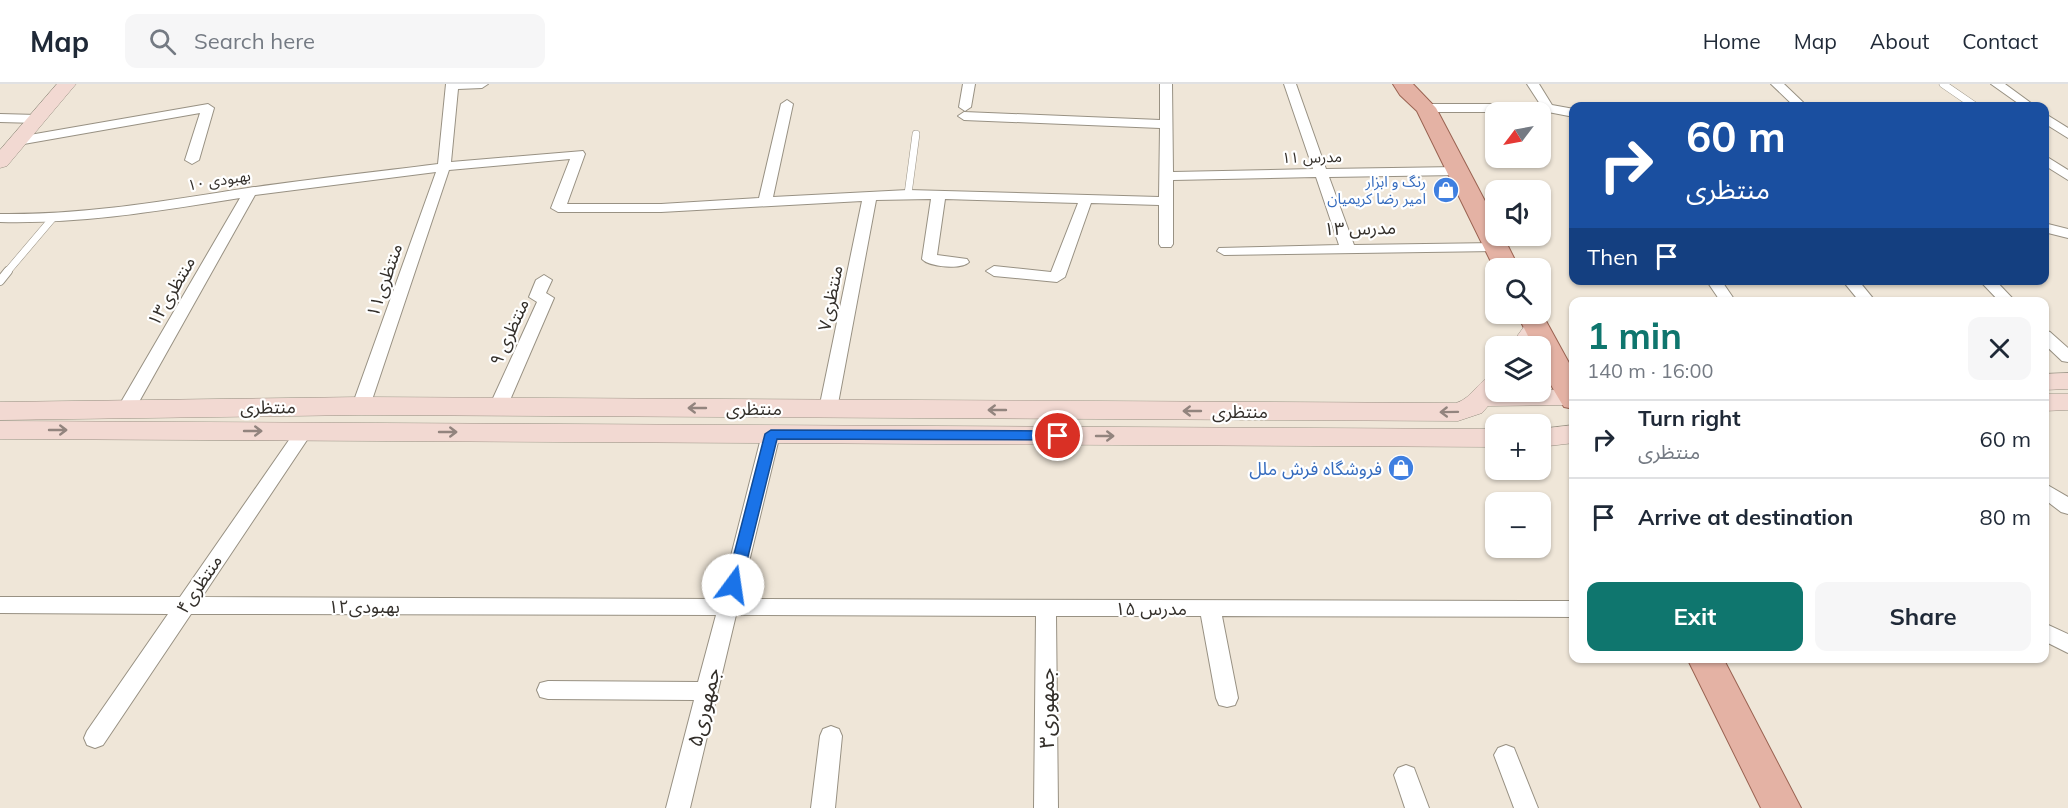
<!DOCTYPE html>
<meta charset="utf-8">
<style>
:root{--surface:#fff;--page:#f6f6f7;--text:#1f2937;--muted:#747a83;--line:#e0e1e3;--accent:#0f766e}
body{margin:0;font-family:Mulish,"Noto Sans Arabic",sans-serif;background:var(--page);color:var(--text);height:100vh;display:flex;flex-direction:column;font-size:22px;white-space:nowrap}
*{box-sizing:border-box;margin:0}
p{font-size:20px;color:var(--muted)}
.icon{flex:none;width:33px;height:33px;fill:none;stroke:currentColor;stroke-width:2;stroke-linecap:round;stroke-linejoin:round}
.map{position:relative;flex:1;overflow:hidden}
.details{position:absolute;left:1569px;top:213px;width:480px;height:366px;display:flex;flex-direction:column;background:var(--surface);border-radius:12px;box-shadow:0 2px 4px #0004}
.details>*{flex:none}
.top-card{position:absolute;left:1569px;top:18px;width:480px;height:183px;border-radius:12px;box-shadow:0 2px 4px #0004;background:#1a4fa0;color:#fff;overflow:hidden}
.needle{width:39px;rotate:238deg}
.controls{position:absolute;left:1485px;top:18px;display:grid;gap:12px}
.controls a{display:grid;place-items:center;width:66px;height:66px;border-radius:12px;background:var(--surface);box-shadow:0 2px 4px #0004;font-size:30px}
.pin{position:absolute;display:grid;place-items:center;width:51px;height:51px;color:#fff;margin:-26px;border:3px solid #fff;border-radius:50%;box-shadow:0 2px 6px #0007}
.me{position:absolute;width:66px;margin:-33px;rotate:14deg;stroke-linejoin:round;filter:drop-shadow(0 0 4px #0008)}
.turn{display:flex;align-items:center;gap:21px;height:126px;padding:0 18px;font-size:27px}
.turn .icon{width:78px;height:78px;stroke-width:2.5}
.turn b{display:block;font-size:42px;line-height:51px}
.then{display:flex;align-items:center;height:57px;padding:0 18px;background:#0003;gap:12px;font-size:22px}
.round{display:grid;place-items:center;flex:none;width:63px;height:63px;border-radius:12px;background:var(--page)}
.headline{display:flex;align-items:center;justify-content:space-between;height:102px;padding:0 18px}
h1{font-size:36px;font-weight:700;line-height:45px;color:var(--accent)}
.cta{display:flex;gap:12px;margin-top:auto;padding:12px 18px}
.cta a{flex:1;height:69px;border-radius:12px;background:var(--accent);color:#fff;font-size:24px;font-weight:700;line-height:69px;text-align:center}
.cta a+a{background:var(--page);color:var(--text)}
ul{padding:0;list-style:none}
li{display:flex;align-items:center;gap:18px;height:78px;padding:0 18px;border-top:2px solid var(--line)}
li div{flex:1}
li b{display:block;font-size:22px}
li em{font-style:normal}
header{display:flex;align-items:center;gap:36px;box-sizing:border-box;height:84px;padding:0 30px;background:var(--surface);border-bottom:2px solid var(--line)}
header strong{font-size:28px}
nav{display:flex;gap:33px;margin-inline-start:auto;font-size:21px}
.search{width:420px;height:54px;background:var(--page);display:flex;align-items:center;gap:15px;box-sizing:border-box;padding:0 21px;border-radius:12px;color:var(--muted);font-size:22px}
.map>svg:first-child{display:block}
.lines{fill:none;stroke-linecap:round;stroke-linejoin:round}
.lane-far1-casing{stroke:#989183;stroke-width:8}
.lane-casing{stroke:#989183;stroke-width:10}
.street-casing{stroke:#989183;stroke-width:2}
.secondary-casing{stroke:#989183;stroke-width:1}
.primary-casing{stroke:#9a6352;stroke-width:2}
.lane-far1{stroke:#fff;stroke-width:7}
.lane{stroke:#fff;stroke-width:8}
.street{fill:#fff;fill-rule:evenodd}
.secondary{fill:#f2d9d2;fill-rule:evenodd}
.primary{fill:#e4b2a4;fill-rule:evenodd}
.oneway{stroke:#92847e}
.route{fill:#1a73e8;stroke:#114b97;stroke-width:1.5}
.labels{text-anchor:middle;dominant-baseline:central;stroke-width:4.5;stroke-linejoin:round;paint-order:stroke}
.far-street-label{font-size:15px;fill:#332f2a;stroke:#fff}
.far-shop-label{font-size:15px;fill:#366cbe;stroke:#fff;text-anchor:end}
.street-label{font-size:18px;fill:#332f2a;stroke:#fff}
.shop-label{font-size:18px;fill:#366cbe;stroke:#fff;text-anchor:end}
.near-street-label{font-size:21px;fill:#332f2a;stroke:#fff}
</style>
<header>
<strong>Map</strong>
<div class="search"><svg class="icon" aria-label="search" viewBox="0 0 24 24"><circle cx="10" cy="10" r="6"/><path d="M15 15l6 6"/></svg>Search here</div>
<nav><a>Home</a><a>Map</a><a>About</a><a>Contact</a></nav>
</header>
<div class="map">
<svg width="2068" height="724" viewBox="0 0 2068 724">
<rect width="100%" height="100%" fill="#efe6d8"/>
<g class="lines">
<!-- lane-far1 casing -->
<g class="lane-far1-casing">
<path id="lane-far1" d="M1943,0L1975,22
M908,110L916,50
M7,188L52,135"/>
</g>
<!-- lane casing -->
<g class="lane-casing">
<path id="lane" d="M0,197L8,187"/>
</g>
<!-- street casing -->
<g class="street-casing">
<path id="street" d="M446,0H488L482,4L458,5L451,78L583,67L585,70L567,120H661L759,114L781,20L787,16L793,20L773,113L908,106L1159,113L1160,44L964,36L958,32L964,28L1160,36V0H1172L1173,88L1313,85L1284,0H1296L1326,85L1458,83L1465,87L1458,91L1329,93L1354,161L1496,159L1503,163L1496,167L1224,171L1217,167L1219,164L1339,161L1316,93L1173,96V160L1171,163H1161L1159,160V121L1091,119L1065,193L1057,198L994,192L986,187L994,182L1051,188L1078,119L945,115L937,171L967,175L969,178C962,186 929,183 922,175L931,115L876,116L837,325L834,329H822L819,325L862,117L661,128H558L551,124L570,75L449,86L370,322L367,326H355L352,322L436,88L255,111L135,325L132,329H120L117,325L240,114C158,127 83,140 0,138V130C86,131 164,117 248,104C311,95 375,88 438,80Z
M963,0H975L971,23L965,27L959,23Z
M1527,0H1539L1552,21L1574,25V33L1548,28H1426L1420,24L1426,20H1540Z
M1771,0H1784L1807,22H1794Z
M1991,0H2005L2035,22H2022Z
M208,20L214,24L199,76L192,80L185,76L200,29L18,61L12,57L18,53Z
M2044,29L2068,44V54L2044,39Z
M0,30L37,31L43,35L37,39L0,38Z
M2044,71L2068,86V96L2044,81Z
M2044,139L2068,145V154L2044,148Z
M544,191L552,196L546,209L554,214L507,323L504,327H492L489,323L537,218L529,213L536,196Z
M1706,196H1721L1736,218H1721Z
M1842,196H1858L1876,218H1860Z
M1979,196H1995L2016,218H2000Z
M2044,246L2050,248L2068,264V278L2062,277L2044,260Z
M304,341L310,343L313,347L202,513L720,515L762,350L765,346H777L780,350L740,515L1574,517V533L1222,532L1238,614L1235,621L1227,623L1219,621L1216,614L1201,532H1056L1058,724H1034L1036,532L736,531L690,724H666L694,616L548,615L540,613L537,606L540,599L548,597L698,598L716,531L191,530L103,661L95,664L87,661L84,654L87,647L168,530L0,529V513H180L298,343Z
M2044,399L2068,413V430L2061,428L2044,415Z
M2044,539L2068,550V569L2044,557Z
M831,642L839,645L842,652L835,724H811L820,652L823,645Z
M1506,661L1514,664L1538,724H1514L1494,671L1498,664Z
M1406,681L1414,684L1429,724H1405L1394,691L1398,684Z"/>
</g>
<!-- secondary casing -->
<g class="secondary-casing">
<path id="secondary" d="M57,0H76L7,82L0,84V66Z
M1536,235L1544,237L1548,242L1534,262H1510L1528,237Z
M2068,289V305L2044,306V290Z
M1496,290V308L1574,305V321L1488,322L1482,329L1458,337L361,331L0,336V318L361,313L1456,319C1473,314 1479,294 1496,290Z
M2044,310H2068V326L2044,327Z
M0,337L1496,345V363L0,355Z
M1574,341V359L1540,363V345Z"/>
</g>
<!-- primary casing -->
<g class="primary-casing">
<path id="primary" d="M1393,0H1413L1436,24L1496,138V152H1503L1519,184H1494L1417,27L1400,11Z
M1540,226L1574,288V325L1564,323C1552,304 1540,284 1540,262H1533L1517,230H1540Z
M1687,574H1723L1801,724H1761Z"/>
</g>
<!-- lane-far1 -->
<use href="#lane-far1" class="lane-far1"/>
<!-- lane -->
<use href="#lane" class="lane"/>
<!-- street -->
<use href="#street" class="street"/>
<!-- secondary -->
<use href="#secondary" class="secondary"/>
<!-- primary -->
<use href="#primary" class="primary"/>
</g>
<!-- one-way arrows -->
<defs><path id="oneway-shaft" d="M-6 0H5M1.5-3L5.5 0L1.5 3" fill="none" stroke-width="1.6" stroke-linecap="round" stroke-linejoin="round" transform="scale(1.5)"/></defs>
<g class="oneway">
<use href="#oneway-shaft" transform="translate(697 324) rotate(-180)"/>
<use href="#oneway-shaft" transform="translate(997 326) rotate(-180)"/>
<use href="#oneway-shaft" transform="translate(1192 327) rotate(-180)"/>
<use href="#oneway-shaft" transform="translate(1449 328) rotate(179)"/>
<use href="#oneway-shaft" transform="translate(58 346)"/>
<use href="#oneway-shaft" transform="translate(253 347)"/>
<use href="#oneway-shaft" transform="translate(448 348)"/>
<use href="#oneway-shaft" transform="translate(1105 352)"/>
</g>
<!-- route -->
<path class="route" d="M771,346L1058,347L1065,352L1058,356L777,355L741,501L739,505H728L726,501L765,350Z"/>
<!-- icons -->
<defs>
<g id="shop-disc" transform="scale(1.35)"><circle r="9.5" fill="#3f7fe0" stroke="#fff"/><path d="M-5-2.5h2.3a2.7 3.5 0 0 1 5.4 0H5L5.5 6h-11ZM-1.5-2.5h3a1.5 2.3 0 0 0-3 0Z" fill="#fff"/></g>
</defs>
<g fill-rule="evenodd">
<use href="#shop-disc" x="1446" y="106"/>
<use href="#shop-disc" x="1401" y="384"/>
</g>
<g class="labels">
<!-- far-street labels -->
<g class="far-street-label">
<text transform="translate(1312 73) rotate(-1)">مدرس ۱۱</text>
<text transform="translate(219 96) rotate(-9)">بهبودی ۱۰</text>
</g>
<!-- far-shop labels -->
<g class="far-shop-label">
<text x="1426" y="97">رنگ و ابزار<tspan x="1426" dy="17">امیر رضا کریمیان</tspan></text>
</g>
<!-- street labels -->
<g class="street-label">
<text transform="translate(1360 144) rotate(-1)">مدرس ۱۳</text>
<text transform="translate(384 196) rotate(-71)">منتظری۱۱</text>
<text transform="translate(171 207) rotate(-60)">منتظری۱۳</text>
<text transform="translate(830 214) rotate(-79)">منتظری۷</text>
<text transform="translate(509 248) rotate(-66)">منتظری ۹</text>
<text transform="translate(268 323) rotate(-1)">منتظری</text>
<text x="754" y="324">منتظری</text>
<text x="1240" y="327">منتظری</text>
<text transform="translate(199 500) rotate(-56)">منتظری۴</text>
<text x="364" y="522">بهبودی۱۲</text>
<text x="1151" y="524">مدرس ۱۵</text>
</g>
<!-- shop labels -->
<g class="shop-label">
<text x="1382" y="384">فروشگاه فرش ملل</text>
</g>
<!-- near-street labels -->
<g class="near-street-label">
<text transform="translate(703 623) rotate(-76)">جمهوری۵</text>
<text transform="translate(1046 624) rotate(-90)">جمهوری۳</text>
</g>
</g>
</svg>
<div class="controls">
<a><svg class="needle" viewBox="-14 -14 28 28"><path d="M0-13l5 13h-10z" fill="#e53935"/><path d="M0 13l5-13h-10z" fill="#747a83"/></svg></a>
<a><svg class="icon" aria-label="sound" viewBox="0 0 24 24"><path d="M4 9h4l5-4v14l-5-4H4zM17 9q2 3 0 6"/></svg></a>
<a><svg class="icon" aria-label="search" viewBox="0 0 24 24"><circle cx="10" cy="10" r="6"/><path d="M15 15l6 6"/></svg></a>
<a><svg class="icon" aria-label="layers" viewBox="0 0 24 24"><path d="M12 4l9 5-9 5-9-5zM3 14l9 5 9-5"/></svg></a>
<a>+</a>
<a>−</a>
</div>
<div class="pin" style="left:1058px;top:352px;background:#d93025"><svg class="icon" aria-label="arrive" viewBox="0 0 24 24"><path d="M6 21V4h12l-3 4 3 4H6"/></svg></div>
<svg class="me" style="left:733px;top:501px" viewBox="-20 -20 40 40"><circle r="19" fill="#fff"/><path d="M0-13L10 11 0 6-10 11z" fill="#1a73e8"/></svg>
<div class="top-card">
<div class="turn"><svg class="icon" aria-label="right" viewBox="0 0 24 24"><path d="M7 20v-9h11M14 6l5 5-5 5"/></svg><div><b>60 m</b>منتظری</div></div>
<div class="then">Then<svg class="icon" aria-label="arrive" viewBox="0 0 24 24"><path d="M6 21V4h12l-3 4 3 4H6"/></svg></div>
</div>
<section class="details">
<div class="headline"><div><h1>1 min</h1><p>140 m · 16:00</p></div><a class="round"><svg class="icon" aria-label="close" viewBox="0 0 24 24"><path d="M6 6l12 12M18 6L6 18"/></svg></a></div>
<ul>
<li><svg class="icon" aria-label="right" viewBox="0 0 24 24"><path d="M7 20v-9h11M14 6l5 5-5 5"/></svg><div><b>Turn right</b><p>منتظری</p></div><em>60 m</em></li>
<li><svg class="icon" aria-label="arrive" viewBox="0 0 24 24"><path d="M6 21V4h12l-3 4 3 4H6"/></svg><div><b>Arrive at destination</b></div><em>80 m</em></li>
</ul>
<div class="cta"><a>Exit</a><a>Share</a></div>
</section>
</div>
